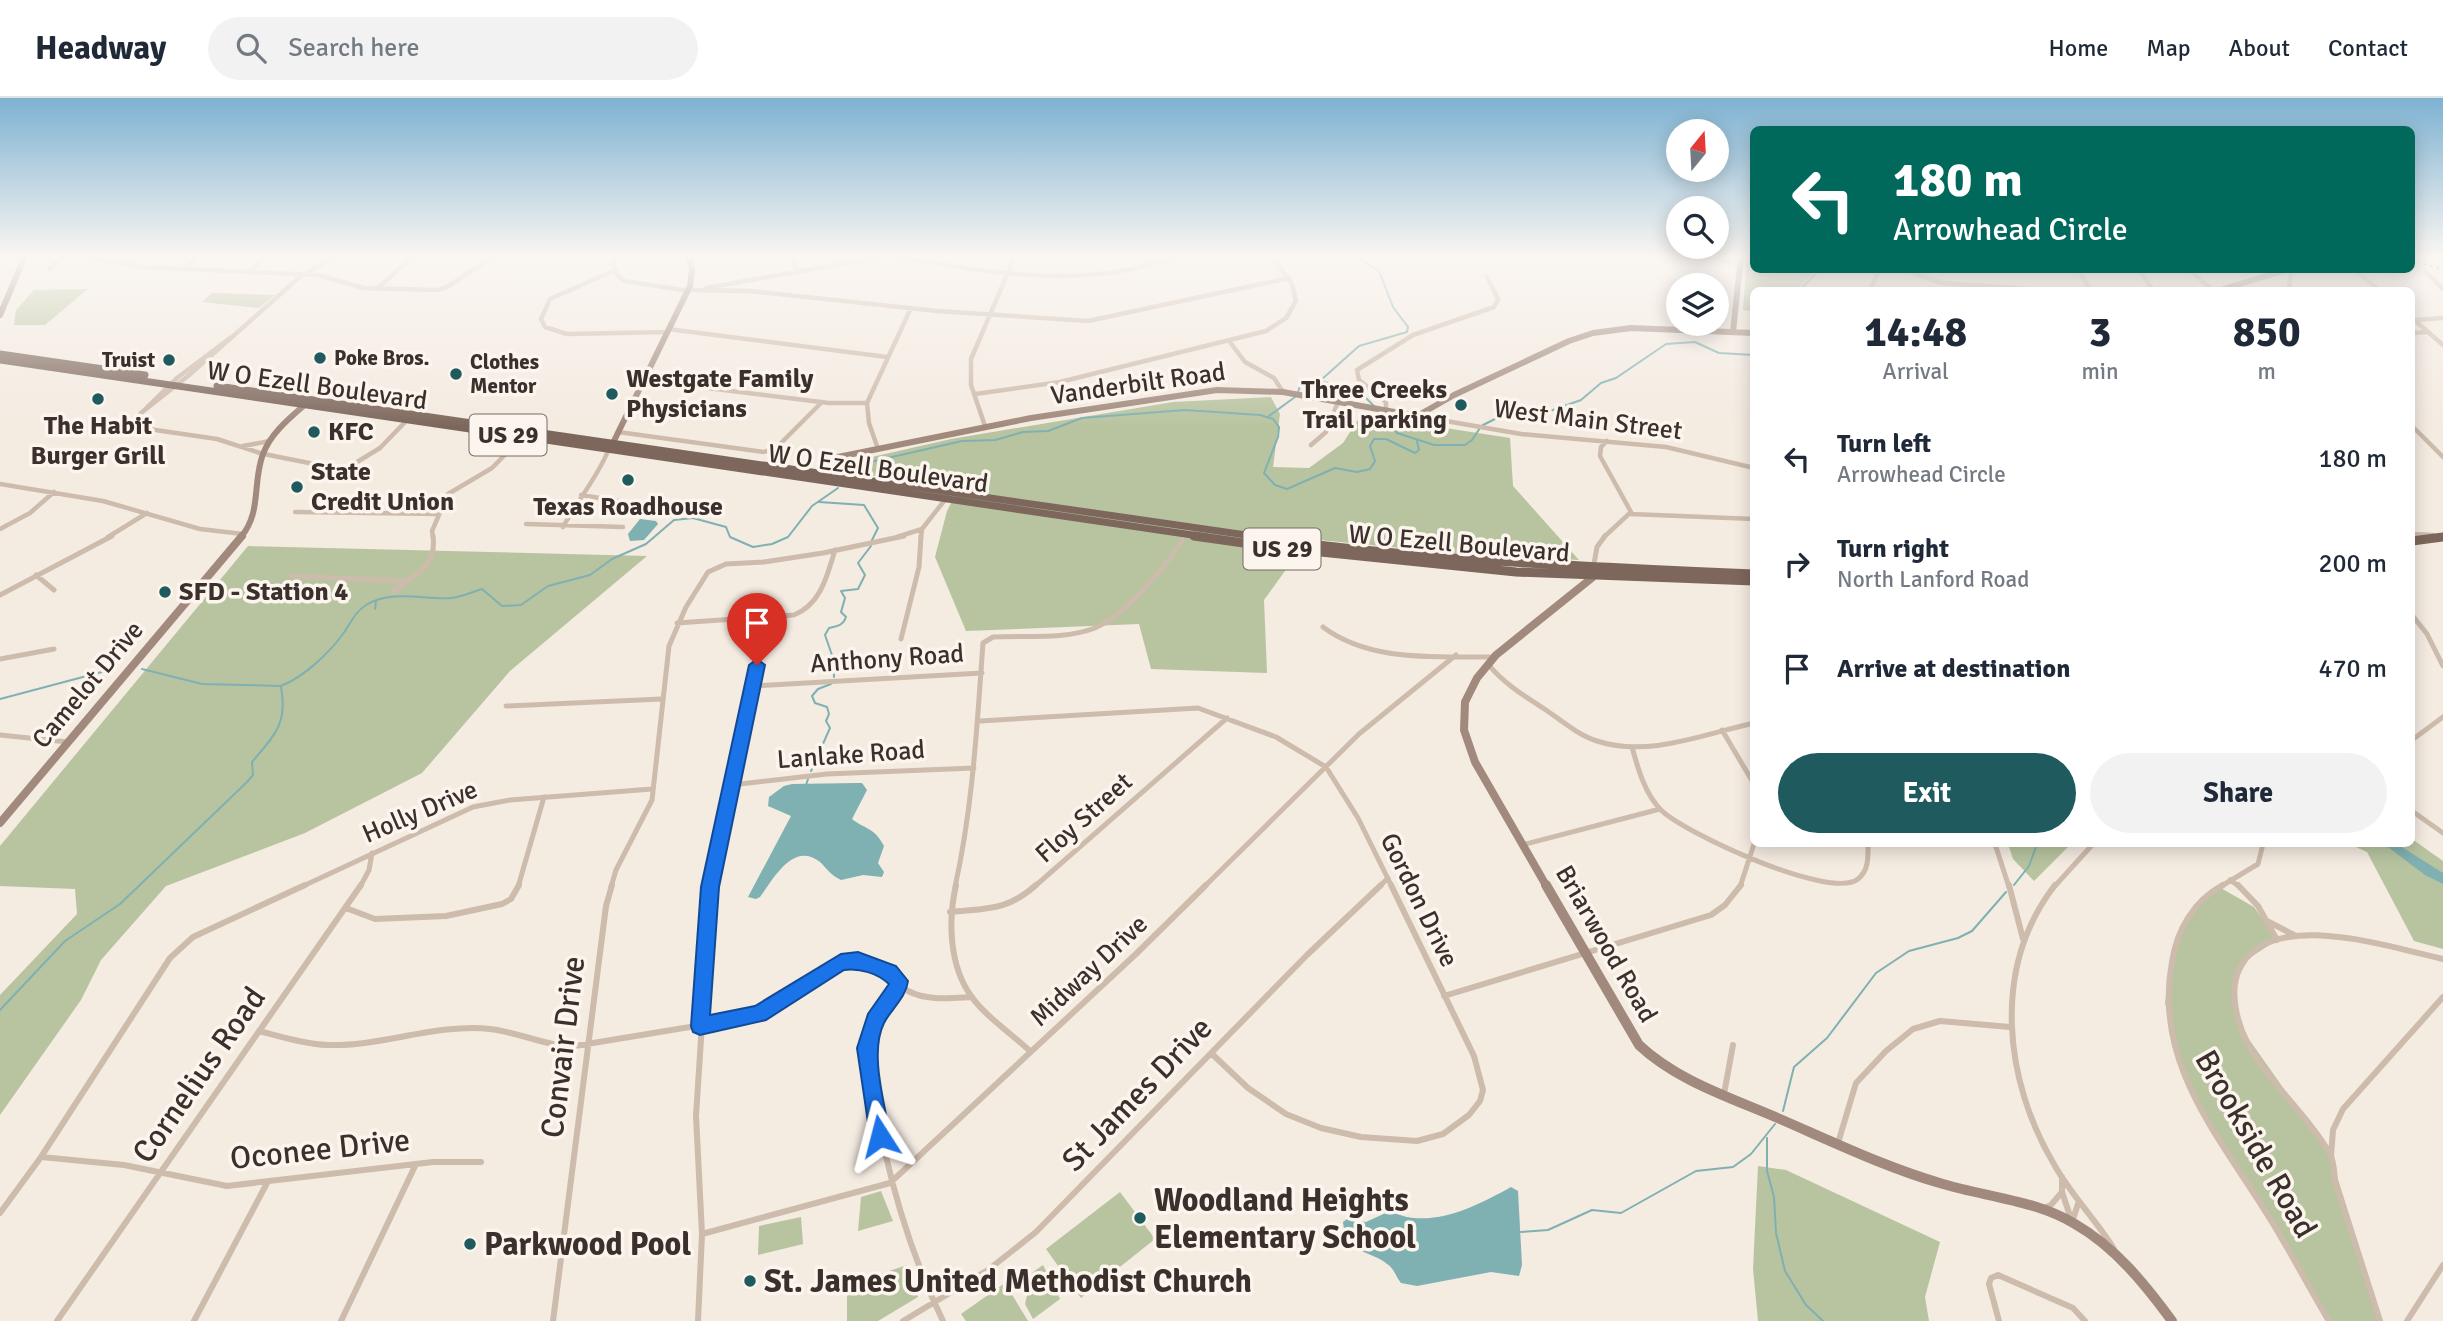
<!DOCTYPE html>
<style>
:root{--surface:#fff;--page:#f2f2f3;--text:#1f2937;--muted:#747a83;--line:#e0e1e3;--accent:#1f5a5e}
body{margin:0;font-family:Signika,sans-serif;background:var(--page);color:var(--text);height:100vh;display:flex;flex-direction:column;font-size:26px;white-space:nowrap}
*{box-sizing:border-box;margin:0}
p{font-size:23px;color:var(--muted)}
.icon{flex:none;width:38px;height:38px;fill:none;stroke:currentColor;stroke-width:2;stroke-linecap:round;stroke-linejoin:round}
.map{position:relative;flex:1;overflow:hidden}
.panel{position:absolute;left:1750px;top:189px;width:665px;height:560px;display:flex;flex-direction:column;background:var(--surface);border-radius:10px;box-shadow:0 4px 18px #0003}
.panel>*{flex:none}
.top-card{position:absolute;left:1750px;top:28px;width:665px;height:147px;border-radius:10px;box-shadow:0 4px 18px #0003;background:#00695c;color:#fff;overflow:hidden}
.needle{width:46px;rotate:18deg}
.buttons{position:absolute;left:1666px;top:21px;display:grid;gap:14px}
.buttons a{display:grid;place-items:center;width:63px;height:63px;border-radius:50%;background:var(--surface);box-shadow:0 4px 18px #0003;font-size:35px}
.pin{position:absolute;display:grid;place-items:center;width:60px;height:60px;color:#fff;margin:-72px -30px;border-radius:50% 50% 50% 0;rotate:-45deg;box-shadow:0 0 7px #0007}
.pin .icon{rotate:45deg}
.me{position:absolute;width:77px;margin:-38px;rotate:351deg;stroke-linejoin:round;filter:drop-shadow(0 0 5px #0008)}
.turn{display:flex;align-items:center;gap:24px;height:147px;padding:0 28px;font-size:32px}
.turn .icon{width:91px;height:91px;stroke-width:2.5}
.turn b{display:block;font-size:49px;line-height:60px}
.eta{display:flex;justify-content:space-evenly;align-items:center;height:119px;text-align:center}
.eta b{font-size:42px;font-weight:800;line-height:49px}
.primary-button{display:flex;gap:14px;margin-top:auto;padding:14px 28px}
.primary-button a{flex:1;height:80px;border-radius:42px;background:var(--accent);color:#fff;font-size:28px;font-weight:800;line-height:80px;text-align:center}
.primary-button a+a{background:var(--page);color:var(--text)}
ul{padding:0;list-style:none}
li{display:flex;align-items:center;gap:21px;height:105px;padding:0 28px}
li div{flex:1}
li b{display:block;font-size:26px}
li em{font-style:normal}
header{display:flex;align-items:center;gap:42px;box-sizing:border-box;height:98px;padding:0 35px;background:var(--surface);border-bottom:2px solid var(--line)}
header strong{font-size:33px}
nav{display:flex;gap:38px;margin-inline-start:auto;font-size:24px}
.search{width:490px;height:63px;background:var(--page);display:flex;align-items:center;gap:18px;box-sizing:border-box;padding:0 24px;border-radius:38px;color:var(--muted);font-size:26px}
.map>svg:first-child{display:block}
.green{fill:#b8c4a0}
.water{fill:#7fb0b2}
.lines{fill:none;stroke-linecap:round;stroke-linejoin:round}
.stream{stroke:#7fb0b2;stroke-width:2}
.street-far2{stroke:#cdbbac;stroke-width:4.5}
.street-far1{stroke:#cdbbac;stroke-width:5}
.street{stroke:#cdbbac;stroke-width:6}
.secondary-far2{stroke:#a18a7d;stroke-width:6}
.secondary-far1{stroke:#a18a7d;stroke-width:8}
.secondary{stroke:#a18a7d;stroke-width:10}
.primary-far1{stroke:#7d675c;stroke-width:7}
.primary{stroke:#7d675c;stroke-width:9}
.rail{stroke:#3b302b;stroke-width:2;stroke-dasharray:2 4.5;stroke-linecap:butt}
.route{fill:#1a73e8;stroke:#114b97;stroke-width:2}
.poi-dot{fill:#1f5a5e;stroke:#fbf5ee;stroke-width:2.5}
.labels{text-anchor:middle;dominant-baseline:central;stroke-width:7;stroke-linejoin:round;paint-order:stroke}
.far-poi-label{font-size:21px;font-weight:bold;fill:#3b302b;stroke:#fbf5ee;text-anchor:start}
.shield{fill:#fbf5ee;stroke:#756b66;stroke-width:2}
.shield-label{font-size:24px;font-weight:bold;fill:#3b302b}
.poi-label{font-size:26px;font-weight:bold;fill:#3b302b;stroke:#fbf5ee;text-anchor:start}
.street-label{font-size:26px;fill:#3b302b;stroke:#fbf5ee}
.near-street-label{font-size:32px;fill:#3b302b;stroke:#fbf5ee}
.near-poi-label{font-size:32px;font-weight:bold;fill:#3b302b;stroke:#fbf5ee;text-anchor:start}
</style>
<header>
<strong>Headway</strong>
<div class="search"><svg class="icon" aria-label="search" viewBox="0 0 24 24"><circle cx="10" cy="10" r="6"/><path d="M15 15l6 6"/></svg>Search here</div>
<nav><a>Home</a><a>Map</a><a>About</a><a>Contact</a></nav>
</header>
<div class="map">
<svg width="2443" height="1223" viewBox="0 0 2443 1223">
<rect width="100%" height="100%" fill="#f4ebe1"/>
<!-- green -->
<path class="green" d="M1747,158H1753L1754,172H1815L1797,192H1754L1753,213L1743,212Z
M88,191L45,227H14L16,212L34,192Z
M212,195L275,197L259,210L202,204Z
M1271,299L1280,316L1273,369L1309,370L1343,345L1361,317L1510,340L1513,388L1579,462L1475,457L1308,441L1264,502L1267,575L1151,571L1139,526L966,533L935,459L947,413L958,392L844,373L850,364L951,341L1173,304Z
M248,448L647,458L510,573L422,675L305,735L166,788L101,862L81,902L0,1017V897L77,816L75,791L0,788V748Z
M2412,741L2443,763V851L2414,843L2367,754L2349,746H2412Z
M2008,746H2071L2034,783L2013,761Z
M2219,789L2254,809L2277,842L2242,865L2234,898L2241,930L2331,1058L2380,1223H2330L2208,1025L2178,963L2165,905L2172,859L2189,818Z
M1758,1068L1786,1072L1940,1144L1925,1199L1929,1223H1758L1753,1171Z
M881,1093L893,1123L858,1133L861,1099Z
M1120,1094L1155,1141L1081,1200L1046,1151Z
M801,1119L803,1146L758,1157L759,1128Z
M907,1167L918,1199L878,1223H847V1187Z
M1043,1167L1060,1201L1033,1221L1025,1206L1031,1181L1029,1177Z
M1005,1185L1028,1223H966L961,1216Z"/>
<!-- water -->
<path class="water" d="M640,421L656,423L658,426L644,442L630,443L628,436Z
M858,685H862L867,692L852,721C866,732 874,729 884,748L878,765L884,774L882,779L863,777L841,782C832,778 827,771 820,764C793,742 772,783 760,799L756,801L748,799L791,718L768,708L769,699L784,688L792,686Z
M2384,746H2397L2443,775V786L2425,777Z
M1511,1089L1518,1093L1522,1167L1519,1178L1491,1174L1417,1188L1401,1185C1396,1179 1394,1170 1387,1166C1371,1152 1346,1157 1343,1124L1347,1121L1366,1124L1390,1113C1429,1133 1477,1108 1511,1089Z"/>
<g class="lines">
<!-- stream -->
<path class="stream" d="M1800,192L1819,172
M1321,282L1359,248L1407,234L1408,229L1393,209L1379,173L1355,158
M1321,283L1360,294L1375,309
M1298,294L1301,285L1306,282H1320
M1378,314L1397,335L1434,347H1465L1472,342L1480,330
M1269,318L1295,299
M1483,327L1497,320L1550,313L1581,302L1601,285L1616,280L1666,246L1695,244L1719,255L1754,257
M856,372L870,364L962,343L995,342L1023,334L1048,333L1082,320L1185,312L1260,317L1273,321L1279,329L1278,339L1264,375L1275,387L1287,391L1335,370L1357,374L1370,371L1375,363L1370,348L1374,341H1386L1415,355L1419,352L1417,343
M819,404L864,407L878,430L872,442
M375,511L376,503
M142,571L202,586L281,588C304,579 328,556 343,536C351,525 354,515 366,507C392,491 423,502 451,500C461,499 472,494 482,491L502,508L521,507L548,488L590,477L612,461L646,446L674,422L693,420L726,429L730,439L753,449L772,446L788,439L812,408L838,390
M834,579L833,560L825,537L829,530C837,528 843,528 846,519L841,514L845,500L841,493L858,491L865,477L858,465L871,448
M0,601L113,571
M811,673L830,630L826,623L829,616L827,609L815,605L812,598L818,591L831,586
M806,687L808,681
M2014,787L2029,768L2037,746
M0,912L65,843L120,806L247,684L253,677L252,664C274,638 288,626 281,589
M1783,1013L1794,969L1827,940L1876,875L1909,853L1958,840L1972,833L2006,794
M1767,1040V1073L1774,1099L1776,1135L1785,1173L1806,1207L1823,1223
M1521,1134L1548,1132L1592,1112L1621,1115L1696,1073L1733,1069L1751,1056L1775,1026"/>
<!-- street-far2 -->
<path class="street-far2" d="M80,158L143,169L317,177L364,190L438,192L447,189L494,158
M618,158L613,166L617,177L624,183L689,193
M790,158L797,172
M890,158C958,169 1029,183 1098,176C1127,174 1154,165 1182,158
M1700,158L1740,166
M49,171L63,158
M185,171L197,158
M615,172L550,201L541,221L545,229L567,236L666,234
M1903,172L1942,185L2046,192
M2079,172L2090,192
M2139,172L2153,192
M2189,172L2213,192
M2355,172L2379,192
M2426,174L2443,191
M249,175L264,158
M706,190L885,158
M377,191L413,158
M693,192L751,193L937,213L1088,223L1289,180
M1870,192L1879,172
M2289,192L2291,172
M2412,220L2443,247
M2415,222L2443,220
M668,231L887,259
M2412,235L2427,234
M230,240L177,280L130,326L135,329L217,341L263,356
M1230,244L1245,264L1274,280L1283,294
M1357,272L1413,237L1494,209L1498,201L1487,179
M1357,272L1359,282L1386,304V313
M642,282L829,305H867
M975,296L1060,284L1266,233L1286,220L1296,203L1292,186L1272,158
M141,315L188,278L302,177L337,158
M1417,318L1521,336L1666,349L1754,370
M985,328L971,287V261L1015,158
M2412,328L2443,359
M618,334L764,354L777,349L821,305
M1311,347L1326,334L1338,304
M243,348L270,343
M878,351L869,325L867,305L911,210
M264,356L344,372L380,350L408,321
M0,386L103,403L200,431L243,436
M581,397L656,409
M295,414L439,416
M1630,416L1754,421
M526,426L623,429
M563,429C577,403 597,380 608,353
M0,431L30,415L54,394
M2412,436L2433,437
M108,439L147,415
M433,439L432,433L448,396L492,370L523,338
M897,439L922,431
M921,439L922,431L948,398
M1184,439L1187,434
M1604,439L1631,414L1600,358L1601,349L1607,343"/>
<!-- street-far1 -->
<path class="street-far1" d="M1593,471L1597,449L1605,438
M36,477L54,492
M291,478L407,483
M393,494C416,475 437,469 433,438
M0,497L112,438
M2412,517L2427,536L2443,568
M677,525L794,517C821,506 827,478 835,452
M1323,529C1371,565 1437,558 1494,559
M901,541L919,469L921,438
M0,561L54,551
M1488,566C1504,586 1526,599 1546,612C1562,623 1578,637 1597,643C1648,660 1704,636 1754,625
M752,588L982,575
M506,608L661,601
M980,623L1198,610L1276,639L1326,669L1358,720L1392,789
M1722,632L1754,686
M0,637L68,644
M2412,642L2443,619
M1632,649C1638,671 1645,696 1661,712C1684,735 1831,803 1858,781C1869,772 1868,759 1868,746
M731,687L827,676L974,670
M2412,713L2443,735
M1995,746L2009,789
M1522,747L1660,711
M2230,782L2240,789
M301,789L473,709L510,702L652,691
M360,789L369,772L372,755
M518,789L544,699
M611,789L616,772L652,702L669,548L686,509L708,474L726,466L764,464L823,455L904,438
M711,789L758,562L779,517
M955,789C973,708 977,627 983,545L993,539C1025,537 1064,542 1095,530C1127,516 1167,467 1185,438
M1034,789L1227,620
M1204,789L1359,636L1456,557
M1379,789L1388,780
M1740,789L1754,746
M2054,789L2093,746
M2220,789L2258,766L2263,746"/>
<!-- street -->
<path class="street" d="M956,787C948,822 949,867 971,898C986,919 1012,936 1031,954
M2009,787L2023,841
M2055,787C1991,870 2004,983 2055,1068C2072,1098 2096,1122 2114,1151
M2223,787C2194,803 2177,831 2172,864C2153,964 2218,1037 2267,1116C2289,1151 2308,1188 2329,1223
M2238,787L2258,808L2277,842
M346,810L375,821L446,818L502,806L511,801L519,787
M950,814C987,810 1007,813 1036,787
M2269,824L2296,838
M899,886C890,905 871,920 867,941C863,960 871,981 874,999C888,1078 908,1151 943,1223
M1444,898L1711,817L1725,807L1741,787
M259,933C282,939 305,946 328,947C379,949 438,925 490,931C517,934 542,946 569,949L750,919C783,904 808,873 843,864C860,860 881,865 894,877C899,883 901,890 908,893C927,903 951,900 972,899
M1211,955L1248,990L1286,1016L1321,1030L1361,1039L1417,1043L1443,1036L1469,1017L1480,1003L1483,992L1474,958L1391,787
M1724,996L1733,947
M1838,1045L1856,985L1886,953L1913,931L1940,923L2010,929
M2331,1058L2333,1032L2343,1011L2443,899
M41,1059L124,1067L227,1088L433,1064H481
M2062,1079V1094L2072,1124
M2044,1110L2051,1107L2062,1094
M0,1115L41,1059L170,860L193,839L305,787
M2072,1124L2079,1103
M702,1136L890,1085L1137,855L1206,787
M57,1223L361,787
M194,1223L267,1085
M341,1223L416,1066
M553,1223L606,808L612,787
M698,1223L702,1136L696,1018L711,787
M903,1223L988,1172L1036,1134L1307,857L1381,787
M1999,1223L1989,1186L1991,1180L1998,1177L2073,1210L2085,1223
M2380,1223L2335,1082C2334,1074 2334,1063 2330,1056C2308,1017 2268,984 2247,944C2237,925 2229,893 2239,872C2268,808 2392,850 2443,861
M2407,1223L2443,1167"/>
<!-- secondary-far2 -->
<path class="secondary-far2" d="M2220,192L2286,172
M0,217L25,158
M1733,234L1741,158
M610,351L690,188L692,172L689,158
M815,380L830,363L838,359L1031,320L1217,292L1283,294L1417,318L1454,297L1569,243L1593,235L1631,230L1754,235
M241,439C262,414 252,385 263,356C271,334 292,318 309,303"/>
<!-- secondary-far1 -->
<path class="secondary-far1" d="M0,725L242,438
M1547,789L1475,664L1464,632L1465,604L1477,580L1496,557L1593,479V474"/>
<!-- secondary -->
<path class="secondary" d="M1546,787L1639,947C1677,983 1732,1000 1780,1021C1833,1044 1887,1070 1943,1086C1987,1099 2035,1102 2075,1126C2115,1149 2145,1186 2172,1223"/>
<!-- primary-far1 -->
<path class="primary-far1" d="M0,256L145,277
M0,262L1206,439
M217,288L1260,439"/>
<!-- primary -->
<path class="primary" d="M1194,438L1272,449L1516,474L1754,483
M1248,438C1416,462 1585,469 1754,476
M2412,443L2443,439"/>
<!-- rail -->
<path class="rail" d="M2412,162L2443,172"/>
</g>
<!-- sky -->
<linearGradient id="sky" x2="0" y2="1"><stop stop-color="#7eb2d2"/><stop offset="0.48" stop-color="#faf6f2"/><stop offset="1" stop-color="#faf6f2" stop-opacity="0"/></linearGradient>
<rect width="2443" height="329" fill="url(#sky)"/>
<!-- route -->
<path class="route" d="M757,561L765,567L719,789L710,917L755,908L841,856L858,854L896,868L908,883C906,900 891,911 884,925C869,955 885,1006 890,1038L887,1045L880,1048L873,1045L870,1038L857,950L868,916L889,886C877,875 860,870 844,872L766,922L700,937L693,934L691,928L701,789L749,567Z"/>
<!-- markers -->
<g class="poi-dot">
<circle cx="320" cy="260" r="7"/>
<circle cx="169" cy="262" r="7"/>
<circle cx="456" cy="276" r="7"/>
<circle cx="612" cy="296" r="7"/>
<circle cx="98" cy="301" r="7"/>
<circle cx="1461" cy="307" r="7"/>
<circle cx="314" cy="334" r="7"/>
<circle cx="628" cy="382" r="7"/>
<circle cx="297" cy="389" r="7"/>
<circle cx="165" cy="494" r="7"/>
<circle cx="1140" cy="1120" r="7"/>
<circle cx="470" cy="1146" r="7"/>
<circle cx="750" cy="1183" r="7"/>
</g>
<g class="labels">
<!-- far-poi labels -->
<g class="far-poi-label">
<text x="334" y="260">Poke Bros.</text>
<text x="155" y="262" text-anchor="end">Truist</text>
<text x="470" y="264">Clothes<tspan x="470" dy="24">Mentor</tspan></text>
</g>
<!-- shield labels -->
<g class="shield">
<rect x="469.5" y="316.5" width="77" height="41" rx="5"/>
<rect x="1243.5" y="430.5" width="77" height="41" rx="5"/>
</g>
<g class="shield-label">
<text x="508" y="337">US 29</text>
<text x="1282" y="451">US 29</text>
</g>
<!-- poi labels -->
<g class="poi-label">
<text x="626" y="281">Westgate Family<tspan x="626" dy="30">Physicians</tspan></text>
<text x="1447" y="292" text-anchor="end">Three Creeks<tspan x="1447" dy="30">Trail parking</tspan></text>
<text x="98" y="328" text-anchor="middle">The Habit<tspan x="98" dy="30">Burger Grill</tspan></text>
<text x="328" y="334">KFC</text>
<text x="311" y="374">State<tspan x="311" dy="30">Credit Union</tspan></text>
<text x="628" y="409" text-anchor="middle">Texas Roadhouse</text>
<text x="179" y="494">SFD - Station 4</text>
</g>
<!-- street labels -->
<g class="street-label">
<text transform="translate(1138 286) rotate(-8)">Vanderbilt Road</text>
<text transform="translate(317 288) rotate(8)">W O Ezell Boulevard</text>
<text transform="translate(1588 322) rotate(7)">West Main Street</text>
<text transform="translate(878 371) rotate(8)">W O Ezell Boulevard</text>
<text transform="translate(1459 446) rotate(5)">W O Ezell Boulevard</text>
<text transform="translate(887 561) rotate(-4)">Anthony Road</text>
<text transform="translate(88 587) rotate(-50)">Camelot Drive</text>
<text transform="translate(851 657) rotate(-4)">Lanlake Road</text>
<text transform="translate(420 714) rotate(-23)">Holly Drive</text>
<text transform="translate(1084 720) rotate(-42)">Floy Street</text>
<text transform="translate(1419 802) rotate(64)">Gordon Drive</text>
<text transform="translate(1606 846) rotate(60)">Briarwood Road</text>
<text transform="translate(1089 873) rotate(-43)">Midway Drive</text>
</g>
<!-- near-street labels -->
<g class="near-street-label">
<text transform="translate(563 949) rotate(-83)">Convair Drive</text>
<text transform="translate(199 977) rotate(-55)">Cornelius Road</text>
<text transform="translate(1137 996) rotate(-46)">St James Drive</text>
<text transform="translate(2256 1046) rotate(60)">Brookside Road</text>
<text transform="translate(320 1051) rotate(-6)">Oconee Drive</text>
</g>
<!-- near-poi labels -->
<g class="near-poi-label">
<text x="1154" y="1102">Woodland Heights<tspan x="1154" dy="37">Elementary School</tspan></text>
<text x="484" y="1146">Parkwood Pool</text>
<text x="764" y="1183">St. James United Methodist Church</text>
</g>
</g>
</svg>
<div class="buttons">
<a><svg class="needle" viewBox="-14 -14 28 28"><path d="M0-13l5 13h-10z" fill="#e53935"/><path d="M0 13l5-13h-10z" fill="#747a83"/></svg></a>
<a><svg class="icon" aria-label="search" viewBox="0 0 24 24"><circle cx="10" cy="10" r="6"/><path d="M15 15l6 6"/></svg></a>
<a><svg class="icon" aria-label="layers" viewBox="0 0 24 24"><path d="M12 4l9 5-9 5-9-5zM3 14l9 5 9-5"/></svg></a>
</div>
<div class="pin" style="left:757px;top:567px;background:#d93025"><svg class="icon" aria-label="arrive" viewBox="0 0 24 24"><path d="M6 21V4h12l-3 4 3 4H6"/></svg></div>
<svg class="me" style="left:880px;top:1038px" viewBox="-20 -20 40 40"><path d="M0-17L14 15 0 8-14 15z" fill="#1a73e8" stroke="#fff" stroke-width="4"/></svg>
<div class="top-card">
<div class="turn"><svg class="icon" aria-label="left" viewBox="0 0 24 24"><path d="M17 20v-9H6M10 6l-5 5 5 5"/></svg><div><b>180 m</b>Arrowhead Circle</div></div>
</div>
<section class="panel">
<div class="eta">
<div><b>14:48</b><p>Arrival</p></div>
<div><b>3</b><p>min</p></div>
<div><b>850</b><p>m</p></div>
</div>
<ul>
<li><svg class="icon" aria-label="left" viewBox="0 0 24 24"><path d="M17 20v-9H6M10 6l-5 5 5 5"/></svg><div><b>Turn left</b><p>Arrowhead Circle</p></div><em>180 m</em></li>
<li><svg class="icon" aria-label="right" viewBox="0 0 24 24"><path d="M7 20v-9h11M14 6l5 5-5 5"/></svg><div><b>Turn right</b><p>North Lanford Road</p></div><em>200 m</em></li>
<li><svg class="icon" aria-label="arrive" viewBox="0 0 24 24"><path d="M6 21V4h12l-3 4 3 4H6"/></svg><div><b>Arrive at destination</b></div><em>470 m</em></li>
</ul>
<div class="primary-button"><a>Exit</a><a>Share</a></div>
</section>
</div>
